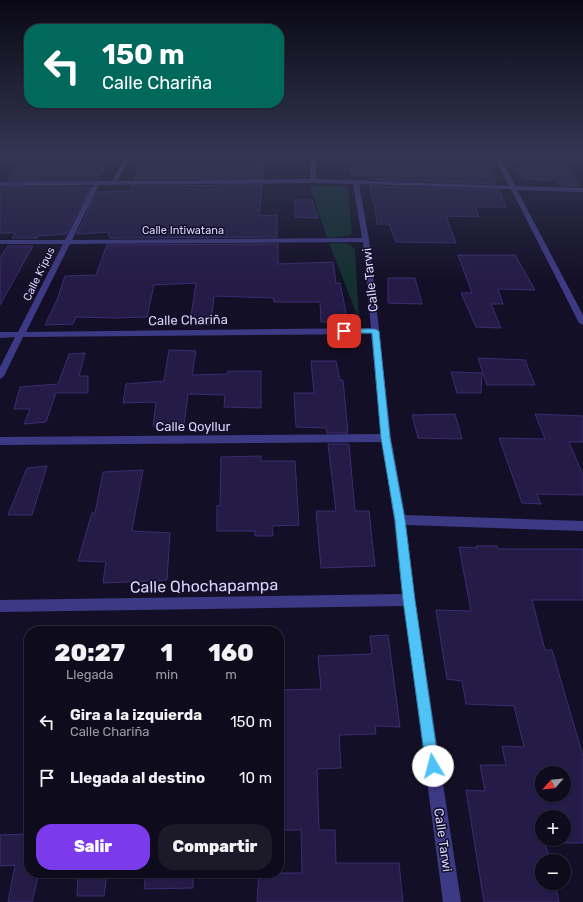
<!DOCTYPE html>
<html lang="es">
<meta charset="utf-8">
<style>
:root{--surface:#0e0b1c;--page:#1c1929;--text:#f1f3f6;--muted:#9b9ba3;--line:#2e2b3b;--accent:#7c3aed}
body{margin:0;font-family:Rubik,sans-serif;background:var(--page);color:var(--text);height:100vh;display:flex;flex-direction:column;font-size:15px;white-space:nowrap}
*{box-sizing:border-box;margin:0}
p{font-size:13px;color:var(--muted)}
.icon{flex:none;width:22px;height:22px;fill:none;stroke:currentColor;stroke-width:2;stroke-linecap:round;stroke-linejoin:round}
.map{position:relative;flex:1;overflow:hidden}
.details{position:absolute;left:24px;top:626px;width:260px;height:252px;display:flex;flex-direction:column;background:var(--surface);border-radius:16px;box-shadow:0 1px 3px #0004,0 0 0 1px var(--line)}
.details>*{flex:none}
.hud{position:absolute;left:24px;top:24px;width:260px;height:84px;border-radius:16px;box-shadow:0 1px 3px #0004,0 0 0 1px var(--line);background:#00695c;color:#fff;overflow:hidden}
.needle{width:26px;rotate:243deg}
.controls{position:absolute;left:535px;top:766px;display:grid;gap:8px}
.controls a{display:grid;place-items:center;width:36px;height:36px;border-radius:50%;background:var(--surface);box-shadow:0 1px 3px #0004,0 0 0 1px var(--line);font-size:20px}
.pin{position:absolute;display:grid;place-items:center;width:34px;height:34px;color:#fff;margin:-17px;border-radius:8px;box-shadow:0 2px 6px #0006}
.me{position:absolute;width:44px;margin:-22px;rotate:352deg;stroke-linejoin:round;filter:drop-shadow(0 0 3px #0008)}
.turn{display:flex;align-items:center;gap:14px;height:84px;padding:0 12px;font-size:18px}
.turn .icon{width:52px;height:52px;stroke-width:2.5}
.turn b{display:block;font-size:28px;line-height:34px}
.eta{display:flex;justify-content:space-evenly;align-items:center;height:68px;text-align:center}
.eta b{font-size:24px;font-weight:800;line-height:28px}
.cta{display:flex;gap:8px;margin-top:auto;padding:8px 12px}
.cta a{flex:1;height:46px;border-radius:16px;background:var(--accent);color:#fff;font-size:16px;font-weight:800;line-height:46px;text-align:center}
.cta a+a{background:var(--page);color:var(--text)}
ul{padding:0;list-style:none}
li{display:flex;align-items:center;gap:12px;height:56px;padding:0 12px}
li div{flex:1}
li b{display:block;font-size:15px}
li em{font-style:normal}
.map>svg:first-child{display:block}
.green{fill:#12302f}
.building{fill:#241b47;stroke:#3b2d73;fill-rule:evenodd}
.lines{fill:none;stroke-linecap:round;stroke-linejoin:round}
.minor{fill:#3d3a85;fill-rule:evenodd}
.route{fill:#4fc3f7;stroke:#337fa1}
.labels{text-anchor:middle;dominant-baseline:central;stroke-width:3;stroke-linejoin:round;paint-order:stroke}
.far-street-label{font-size:11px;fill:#d9d4ff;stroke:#130f26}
.street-label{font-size:13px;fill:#d9d4ff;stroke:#130f26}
.near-street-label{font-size:16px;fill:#d9d4ff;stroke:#130f26}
</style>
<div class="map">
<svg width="583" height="902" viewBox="0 0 583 902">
<rect width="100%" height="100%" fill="#130f26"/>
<!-- green -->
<path class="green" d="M310,186H342L348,188L352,233L348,236L327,238Z
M329,243C338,244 350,241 355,250L359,320Z"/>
<!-- building -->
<path class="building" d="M26,156H109L98,180H8Z
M160,156L197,158L195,163H239L240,157H264L262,166H264L263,178L134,179L142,163L158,162Z
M448,156H485L496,184L368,179L367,176H352L350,159H356V157L449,159Z
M512,159H549L552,163H565L579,186L560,185L555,180L523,179Z
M262,185L259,216L277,215V237L110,238V236H108L109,232L77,234L97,192L129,191L131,186Z
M369,186L499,190L506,207H475L479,217L446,216L456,243L396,242L389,224H377L375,206Z
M2,187H91L66,234L38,236L37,238H12L16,233H0V191Z
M295,200H312L318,218L295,217Z
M278,244V264L333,262L336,283H340L348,322H321L320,302H274L273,298L214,296L211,323H190L196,283L154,285L147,317L115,318L76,317L73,324L45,325L57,300L65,276L96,275L107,245Z
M8,246H33L0,305V258Z
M458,255H515L535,290L498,289L503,304H491L501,328L476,327L461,293H472Z
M388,278H415L422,304L388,303Z
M169,350L196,351L192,375L228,374V371H261V408L224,407L225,395L188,394L184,424L153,426L156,402L123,403L126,384L164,381Z
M85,353L79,376H88V393H56L46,422L24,424L30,409H14L20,387L58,384L69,354Z
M478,358L525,360L535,385H487Z
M311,361H336L340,380H343L348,433H327L326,428L296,427L294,393H314Z
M451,372L482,373L481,393H457Z
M455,414L462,439L418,438L412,415Z
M535,414L583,416V442H569L583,475V495L537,494L541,504L522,503L499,438L545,439Z
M328,444H349L355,511H369L375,566L321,568L316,511H336Z
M261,456V461H295L299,525L272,526L273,536H255V531H217V505L220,506L221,457Z
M47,466L32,515H8L27,468Z
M143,470L132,531L170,533L167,580L103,583L106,562L78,561L92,513H95L103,472Z
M476,546H497L498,549H583V600H532L545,650H552L583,756V843H545L550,861H542V883H555L559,902H484L466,790L485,791L480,765H506L502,746L524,747L514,706L466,704L462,681L447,679L436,610L471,611L459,547L477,548ZM542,773H564V795H542ZM542,817H564V839H542Z
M388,635L400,727L375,726L376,734L339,735L341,768L317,769L319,830H335L336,863H399L403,902H257L259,873H302L301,830H279V690L321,689L318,656L372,654L370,636Z
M29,834V873H39L32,902H8L15,865L0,866V835Z
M78,873H107L104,896H77Z
M146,873H193V888L144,889Z"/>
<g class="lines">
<!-- minor -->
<path class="minor" d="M126,156H132L117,181L310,179V156H316V179L509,186L494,156H500L515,186L583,188V192L517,190L583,315V325L579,323L511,189L359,184L369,240L391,438L405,515L583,521V531L406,525L415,600L461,902H443L404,606L0,612V600L402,594L394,520L382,442L0,445V437L381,434L371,334L23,337L4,376L0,379V367L15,337L0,338V332H18L63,244H0V240H65L93,185L0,186V182L112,181ZM313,183L353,184L362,238L72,240L99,185ZM363,242L371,328L26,332L70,244Z"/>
</g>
<!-- sky -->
<linearGradient id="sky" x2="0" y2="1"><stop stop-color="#0a0815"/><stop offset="0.55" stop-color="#333752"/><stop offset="1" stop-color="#333752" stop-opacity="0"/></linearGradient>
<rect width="583" height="282" fill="url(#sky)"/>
<!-- route -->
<path class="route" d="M344,329H375L379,331L390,438L405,520L415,600L439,766L437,771L433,773L428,771L426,766L403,600L395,520L381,438L372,333H342L341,331Z"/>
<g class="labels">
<!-- far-street labels -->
<g class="far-street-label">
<text x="183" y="230">Calle Intiwatana</text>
<text transform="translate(39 274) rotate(-64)">Calle K'ipus</text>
</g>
<!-- street labels -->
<g class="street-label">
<text transform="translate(370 280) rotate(-96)">Calle Tarwi</text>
<text transform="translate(188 320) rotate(-1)">Calle Chariña</text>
<text x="193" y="426">Calle Qoyllur</text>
<text transform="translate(443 840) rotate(82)">Calle Tarwi</text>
</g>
<!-- near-street labels -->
<g class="near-street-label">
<text transform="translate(204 586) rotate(-1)">Calle Qhochapampa</text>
</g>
</g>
</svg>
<div class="controls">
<a><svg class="needle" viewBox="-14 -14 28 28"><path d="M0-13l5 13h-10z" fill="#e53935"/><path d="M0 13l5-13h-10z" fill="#9b9ba3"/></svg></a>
<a>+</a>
<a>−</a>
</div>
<div class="pin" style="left:344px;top:331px;background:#d93025"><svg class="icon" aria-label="arrive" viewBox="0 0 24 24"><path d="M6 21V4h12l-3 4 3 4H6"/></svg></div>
<svg class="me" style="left:433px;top:766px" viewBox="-20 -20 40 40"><circle r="19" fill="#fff"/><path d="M0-13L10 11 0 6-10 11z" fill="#4fc3f7"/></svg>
<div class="hud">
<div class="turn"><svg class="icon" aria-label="left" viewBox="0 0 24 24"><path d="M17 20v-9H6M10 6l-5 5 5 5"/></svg><div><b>150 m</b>Calle Chariña</div></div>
</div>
<section class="details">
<div class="eta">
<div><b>20:27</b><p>Llegada</p></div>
<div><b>1</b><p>min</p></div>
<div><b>160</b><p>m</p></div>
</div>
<ul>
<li><svg class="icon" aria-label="left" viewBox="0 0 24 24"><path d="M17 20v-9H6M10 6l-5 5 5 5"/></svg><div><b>Gira a la izquierda</b><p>Calle Chariña</p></div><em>150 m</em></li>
<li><svg class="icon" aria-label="arrive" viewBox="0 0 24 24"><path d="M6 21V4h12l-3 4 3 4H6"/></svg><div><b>Llegada al destino</b></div><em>10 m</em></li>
</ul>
<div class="cta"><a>Salir</a><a>Compartir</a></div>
</section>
</div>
